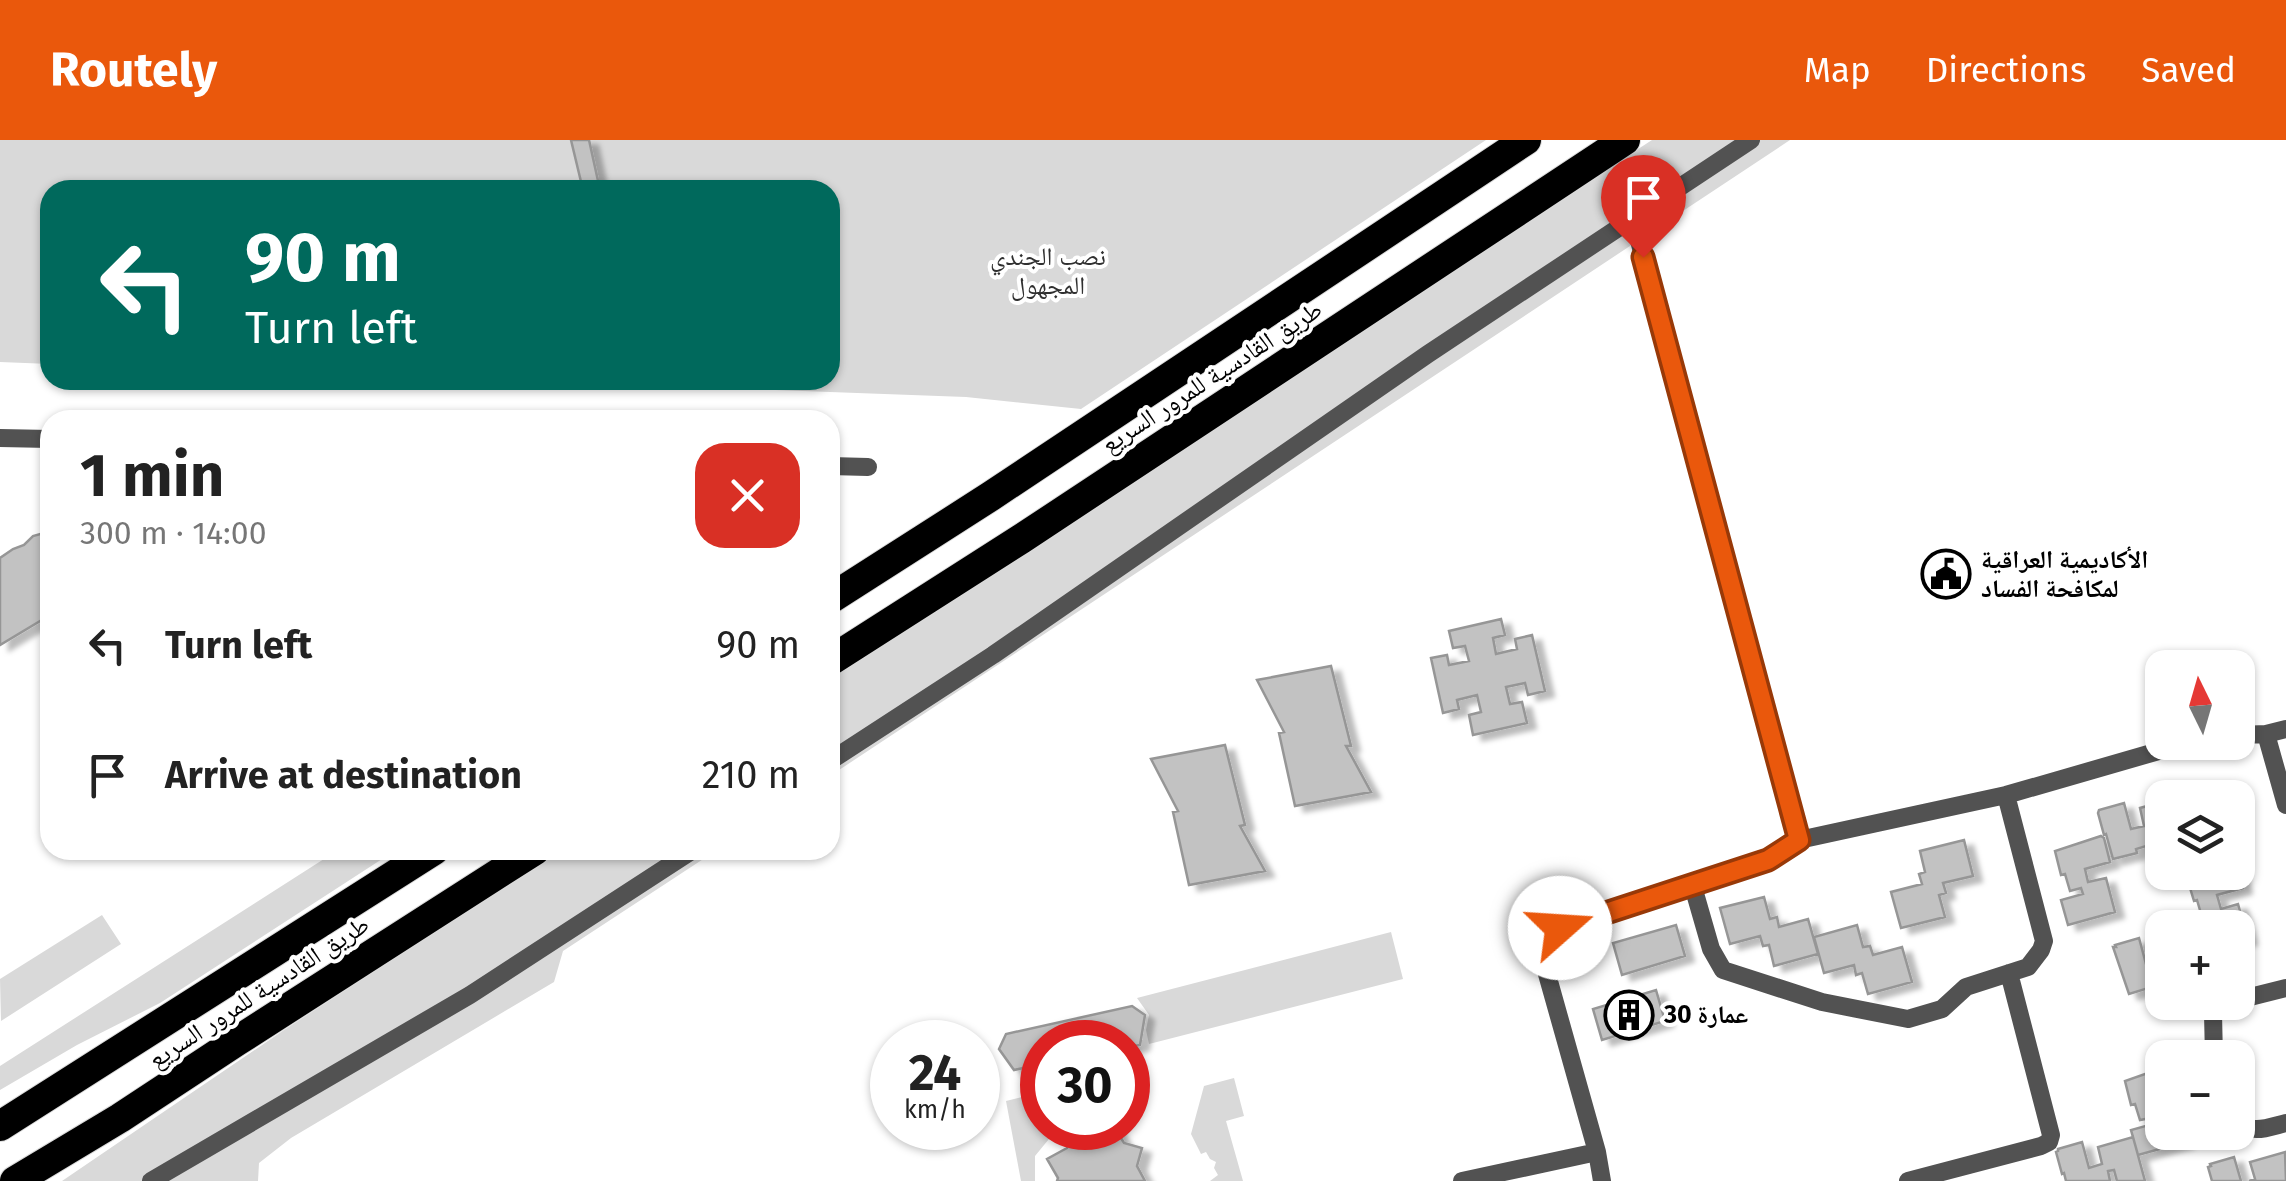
<!DOCTYPE html>
<meta charset="utf-8">
<style>
:root{--surface:#fff;--page:#f2f2f2;--text:#222;--muted:#767676;--accent:#ea580c}
body{margin:0;font-family:"Fira Sans","Noto Naskh Arabic",sans-serif;background:var(--page);color:var(--text);height:100vh;display:flex;flex-direction:column;font-size:38px;white-space:nowrap}
*{box-sizing:border-box;margin:0}
p{font-size:32px;color:var(--muted)}
.icon{flex:none;width:55px;height:55px;fill:none;stroke:currentColor;stroke-width:2;stroke-linecap:round;stroke-linejoin:round}
.map{position:relative;flex:1;overflow:hidden}
.drawer{position:absolute;left:40px;top:270px;width:800px;height:450px;display:flex;flex-direction:column;background:var(--surface);border-radius:30px;box-shadow:0 2px 8px #0004}
.drawer>*{flex:none}
.banner{position:absolute;left:40px;top:40px;width:800px;height:210px;border-radius:30px;box-shadow:0 2px 8px #0004;background:#00695c;color:#fff;overflow:hidden}
.needle{width:65px;rotate:355deg}
.tools{position:absolute;left:2145px;top:510px;display:grid;gap:20px}
.tools a{display:grid;place-items:center;width:110px;height:110px;border-radius:20px;background:var(--surface);box-shadow:0 2px 8px #0004;font-size:50px}
.speed{position:absolute;left:870px;top:880px;display:flex;gap:20px;font-size:50px;font-weight:700;text-align:center}
.speed>*{display:grid;place-content:center;width:130px;height:130px;border-radius:50%;background:var(--surface);box-shadow:0 2px 8px #0004;line-height:1}
.speed small{font-size:25px;font-weight:400}
.speed .limit{border:15px solid #d22;background:#fff;color:#111}
.pin{position:absolute;display:grid;place-items:center;width:85px;height:85px;color:#fff;margin:-102px -42px;border-radius:50% 50% 50% 0;rotate:-45deg;box-shadow:0 0 10px #0007}
.pin .icon{rotate:45deg}
.me{position:absolute;width:110px;margin:-55px;rotate:71deg;stroke-linejoin:round;filter:drop-shadow(0 0 8px #0008)}
.turn{display:flex;align-items:center;gap:35px;height:210px;padding:0 40px;font-size:45px}
.turn .icon{width:130px;height:130px;stroke-width:2.5}
.turn b{display:block;font-size:70px;line-height:85px}
.round{display:grid;place-items:center;flex:none;width:105px;height:105px;border-radius:30px;background:var(--page)}
.overview{display:flex;align-items:center;justify-content:space-between;height:170px;padding:0 40px}
h1{font-size:60px;font-weight:700;line-height:75px}
ul{padding:0;list-style:none}
li{display:flex;align-items:center;gap:30px;height:130px;padding:0 40px}
li div{flex:1}
li b{display:block;font-size:38px}
li em{font-style:normal}
header{display:flex;align-items:center;gap:60px;box-sizing:border-box;height:140px;padding:0 50px;background:var(--accent);color:#fff}
header strong{font-size:48px}
nav{display:flex;gap:55px;margin-inline-start:auto;font-size:35px}
.map>svg:first-child{display:block}
.green{fill:#d9d9d9}
.building{fill:#c2c2c2;stroke:#969696;stroke-width:2.5;filter:url(#shadow)}
.lines{fill:none;stroke-linecap:round;stroke-linejoin:round}
.highway-casing{stroke:#dbdbdb;stroke-width:32}
.street{stroke:#525252;stroke-width:18}
.highway{stroke:#000;stroke-width:30}
.route-casing{stroke:#983908;stroke-width:25}
.route{stroke:#ea580c;stroke-width:18}
.labels{text-anchor:middle;dominant-baseline:central;stroke-width:8;stroke-linejoin:round;paint-order:stroke}
.park-label{font-size:25px;fill:#303030;stroke:#fff}
.street-label{font-size:25px;fill:#000;stroke:#fff}
.poi-label{font-size:25px;font-weight:bold;fill:#000;stroke:#fff;text-anchor:start}
</style>
<header>
<strong>Routely</strong>
<nav><a>Map</a><a>Directions</a><a>Saved</a></nav>
</header>
<div class="map">
<svg width="2286" height="1041" viewBox="0 0 2286 1041">
<defs>
<filter id="shadow"><feDropShadow dx="9" dy="5.5" stdDeviation="2.5" flood-color="#0004"/></filter>
</defs>
<rect width="100%" height="100%" fill="#fff"/>
<!-- green -->
<path class="green" d="M0,0H1486L1081,269L966,257L500,240H830V50H50V224L0,222Z
M1652,0H1790L830,636V535Z
M338,710H396L160,863L77,905L0,950V926Z
M561,710H717L563,811L554,842L291,998L259,1023L258,1041H62L284,890Z
M102,775L121,804L1,881L0,839Z
M1391,792L1403,839L1149,904L1146,890L1149,875L1137,858Z
M1234,938L1244,976L1226,981L1243,1041H1210L1218,1035L1214,1028L1216,1022L1210,1019L1206,1012L1201,1014L1191,994L1204,946Z
M1042,952V988H1058L1035,1016V1041H1021L1006,961Z"/>
<!-- building -->
<path class="building" d="M571,0H589L600,50H583Z
M44,393L50,402V475L0,505V418L13,409L24,405L33,396Z
M1501,479L1505,495L1493,498L1496,514L1517,509L1515,499L1532,495L1545,551L1528,555L1525,543L1506,547L1510,564L1522,562L1527,583L1473,595L1469,575L1481,572L1477,555L1457,560L1459,569L1443,573L1431,518L1447,515L1449,525L1469,521L1465,506L1453,508L1449,491Z
M1331,526L1351,606H1346L1371,652L1295,666L1279,593L1284,592L1257,540Z
M1225,605L1245,685L1240,686L1265,731L1189,745L1173,672L1178,671L1151,619Z
M2162,662V713L2156,691L2149,693L2153,704L2136,709L2137,713L2113,719L2106,694L2104,695L2098,673L2099,670L2124,663L2131,689L2144,686L2140,668Z
M2101,696L2104,698L2110,722L2085,729L2088,742L2106,738L2115,772L2068,785L2061,760L2083,754L2081,748L2070,751L2065,734L2061,735L2055,711Z
M1964,700L1973,736L1943,743L1946,753L1939,755L1945,777L1901,788L1891,752L1922,744L1919,734L1925,732L1920,711Z
M2238,729L2243,748L2217,755L2221,769L2238,764L2248,799L2238,802V788H2194L2215,781L2214,774L2202,777L2197,760L2194,761L2187,738L2206,732H2238Z
M1764,757L1770,779L1777,777L1779,787L1808,779L1818,814L1774,826L1769,805L1763,806L1760,796L1730,804L1720,768Z
M1676,785L1685,816L1622,835L1613,803Z
M1857,785L1863,807L1870,806L1873,815L1902,807L1912,842L1868,854L1862,833L1856,835L1854,825L1824,833L1814,797Z
M2139,798L2146,824L2160,820L2155,803L2162,801V840L2151,843L2152,847L2129,854L2113,807H2116L2115,805Z
M1656,850L1665,881L1602,900L1593,869Z
M1132,866L1145,875L1140,905L1128,907V902H1042V924L1014,930L999,909L1006,894Z
M2162,928V957L2155,959L2159,972L2162,971V992H2183L2185,1002L2138,1015L2131,990L2153,984L2151,978L2140,980L2135,964L2131,965L2125,941Z
M1104,988H1115L1124,1003L1142,1008L1137,1026L1145,1041H1057L1058,1038L1047,1019L1067,1008L1072,989L1092,994Z
M2133,997L2145,1041H2117L2114,1030L2108,1031L2110,1041H2066L2064,1033L2062,1034L2056,1012L2058,1011V1009L2082,1002L2089,1028L2102,1024L2098,1007Z
M2285,1012L2286,1041H2249L2255,1039L2250,1022Z
M2234,1017L2241,1041H2212L2208,1027L2211,1026L2210,1024Z"/>
<g class="lines">
<!-- highway casing -->
<g class="highway-casing">
<path id="highway" d="M830,459L991,356L1526,0
M830,521L1021,399L1625,0
M0,986L434,710
M15,1041L120,978L237,901L535,710"/>
</g>
<!-- street -->
<path class="street" d="M1633,78L1799,700
M0,298L50,299
M830,326L868,327
M2266,594L2286,665
M2238,595L2266,594L2286,589
M830,621L993,515L1428,214L1751,0
M1692,743L1711,809L1723,830L1822,862L1908,879L1942,869L1966,847L2028,827L2041,810L2044,801L2006,655
M2238,860L2286,848
M2214,918L2213,873L2217,867L2229,862
M2238,982C2252,995 2269,987 2286,983
M151,1041L470,855L693,710
M1462,1041L1597,1012
M1602,1041L1597,1012L1545,827C1545,811 1548,800 1559,787L1768,719L1799,700L2006,655L2190,602
M1908,1041L2041,1006L2049,1002L2051,995L2009,833"/>
<!-- highway -->
<use href="#highway" class="highway"/>
</g>
<g class="lines">
<!-- route casing -->
<g class="route-casing">
<path id="route" d="M1560,788L1768,720L1799,700L1643,117"/>
</g>
<!-- route -->
<use href="#route" class="route"/>
</g>
<!-- icons -->
<defs>
<g id="civic-ring" transform="scale(2.5)"><circle r="9.5" fill="#fff" stroke="#000" stroke-width="1.5"/><path d="M-.6-6.5H3V-4.5H.6V-3L4-1V1h2V6H-6V1h2V-1L-.6-3ZM-1.2 2.5V6h2.4V2.5Z" fill="#000"/></g>
<g id="building-ring" transform="scale(2.5)"><circle r="9.5" fill="#fff" stroke="#000" stroke-width="1.5"/><path d="M-4-6H4V6H1V3H-1V6H-4ZM-2.5-4.3h1.7v1.8h-1.7ZM.8-4.3h1.7v1.8H.8ZM-2.5-1h1.7V.8h-1.7ZM.8-1h1.7V.8H.8Z" fill="#000"/></g>
</defs>
<g fill-rule="evenodd">
<use href="#civic-ring" x="1946" y="434"/>
<use href="#building-ring" x="1629" y="875"/>
</g>
<g class="labels">
<!-- park labels -->
<g class="park-label">
<text x="1048" y="117">نصب الجندي<tspan x="1048" dy="29">المجهول</tspan></text>
</g>
<!-- street labels -->
<g class="street-label">
<text transform="translate(1212 237) rotate(-33)">طريق القادسية للمرور السريع</text>
<text transform="translate(259 852) rotate(-33)">طريق القادسية للمرور السريع</text>
</g>
<!-- poi labels -->
<g class="poi-label">
<text x="1981" y="420">الأكاديمية العراقية<tspan x="1981" dy="29">لمكافحة الفساد</tspan></text>
<text x="1664" y="875">عمارة 30</text>
</g>
</g>
</svg>
<div class="tools">
<a><svg class="needle" viewBox="-14 -14 28 28"><path d="M0-13l5 13h-10z" fill="#e53935"/><path d="M0 13l5-13h-10z" fill="#767676"/></svg></a>
<a><svg class="icon" aria-label="layers" viewBox="0 0 24 24"><path d="M12 4l9 5-9 5-9-5zM3 14l9 5 9-5"/></svg></a>
<a>+</a>
<a>−</a>
</div>
<div class="speed"><div>24<small>km/h</small></div><div class="limit">30</div></div>
<div class="pin" style="left:1643px;top:117px;background:#d93025"><svg class="icon" aria-label="arrive" viewBox="0 0 24 24"><path d="M6 21V4h12l-3 4 3 4H6"/></svg></div>
<svg class="me" style="left:1560px;top:788px" viewBox="-20 -20 40 40"><circle r="19" fill="#fff"/><path d="M0-13L10 11 0 6-10 11z" fill="#ea580c"/></svg>
<div class="banner">
<div class="turn"><svg class="icon" aria-label="left" viewBox="0 0 24 24"><path d="M17 20v-9H6M10 6l-5 5 5 5"/></svg><div><b>90 m</b>Turn left</div></div>
</div>
<section class="drawer">
<div class="overview"><div><h1>1 min</h1><p>300 m · 14:00</p></div><a class="round" style="background:#d93025;color:#fff"><svg class="icon" aria-label="close" viewBox="0 0 24 24"><path d="M6 6l12 12M18 6L6 18"/></svg></a></div>
<ul>
<li><svg class="icon" aria-label="left" viewBox="0 0 24 24"><path d="M17 20v-9H6M10 6l-5 5 5 5"/></svg><div><b>Turn left</b></div><em>90 m</em></li>
<li><svg class="icon" aria-label="arrive" viewBox="0 0 24 24"><path d="M6 21V4h12l-3 4 3 4H6"/></svg><div><b>Arrive at destination</b></div><em>210 m</em></li>
</ul>
</section>
</div>
